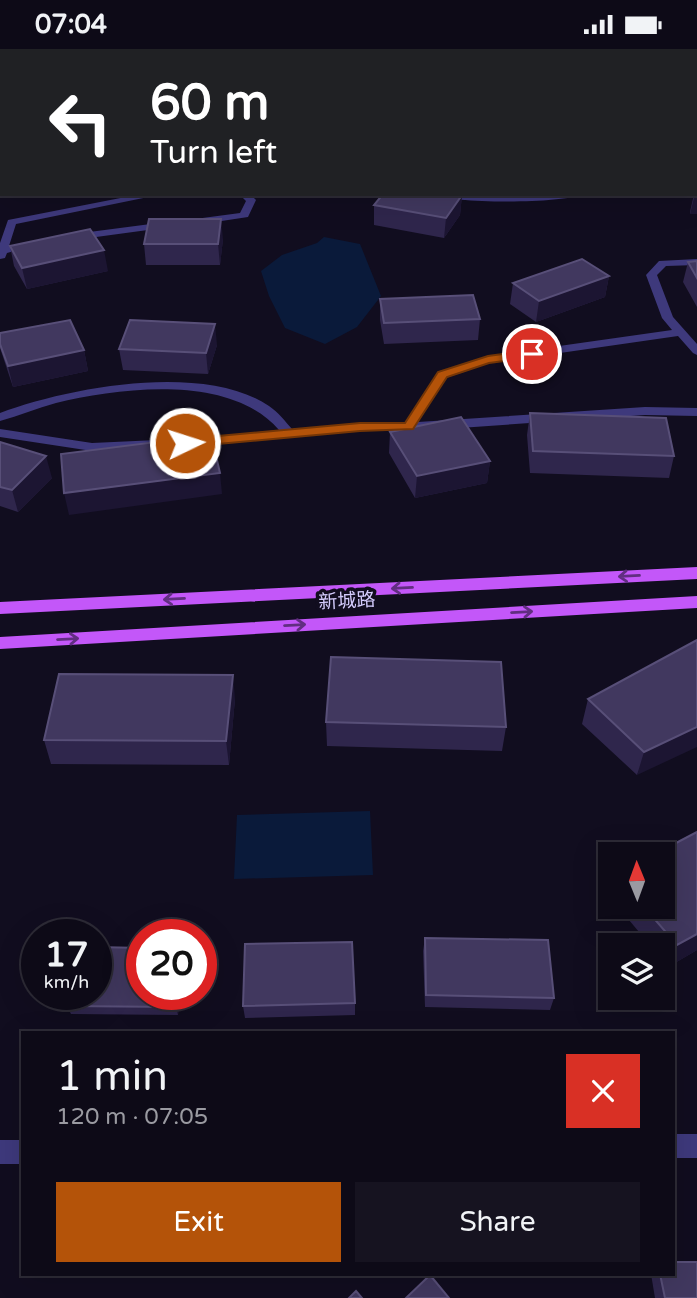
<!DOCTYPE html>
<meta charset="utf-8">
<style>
:root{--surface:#0d0a17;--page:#161320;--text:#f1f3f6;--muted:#9a9aa1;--line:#2d2b36;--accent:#b45309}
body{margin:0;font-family:"Varela Round","Noto Sans SC",sans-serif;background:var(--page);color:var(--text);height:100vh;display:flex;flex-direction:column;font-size:26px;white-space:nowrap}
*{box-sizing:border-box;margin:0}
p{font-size:23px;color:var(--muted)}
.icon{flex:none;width:38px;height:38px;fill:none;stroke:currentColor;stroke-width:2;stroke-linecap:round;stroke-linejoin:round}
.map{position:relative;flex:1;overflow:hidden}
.side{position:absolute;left:21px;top:982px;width:654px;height:245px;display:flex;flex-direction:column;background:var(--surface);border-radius:0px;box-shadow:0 7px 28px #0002,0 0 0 2px var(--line)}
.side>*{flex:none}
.hud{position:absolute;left:0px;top:0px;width:698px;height:147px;box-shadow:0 7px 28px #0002,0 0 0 2px var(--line);background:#202124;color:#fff;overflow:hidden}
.needle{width:46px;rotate:359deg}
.buttons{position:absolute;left:598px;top:793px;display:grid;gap:14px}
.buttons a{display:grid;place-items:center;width:77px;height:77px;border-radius:0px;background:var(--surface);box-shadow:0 7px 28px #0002,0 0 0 2px var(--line);font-size:35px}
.speed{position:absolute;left:21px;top:870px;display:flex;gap:14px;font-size:35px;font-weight:700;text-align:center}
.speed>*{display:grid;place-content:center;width:91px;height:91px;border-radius:50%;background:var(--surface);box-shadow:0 7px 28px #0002,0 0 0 2px var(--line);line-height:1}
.speed small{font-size:18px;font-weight:400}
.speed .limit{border:10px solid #d22;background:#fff;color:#111}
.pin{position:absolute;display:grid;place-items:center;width:60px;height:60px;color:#fff;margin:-30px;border:4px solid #fff;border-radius:50%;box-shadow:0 2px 7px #0007}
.me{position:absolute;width:77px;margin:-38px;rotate:86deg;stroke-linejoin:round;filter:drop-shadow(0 0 5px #0008)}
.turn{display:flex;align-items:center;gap:24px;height:147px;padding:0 35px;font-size:32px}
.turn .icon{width:91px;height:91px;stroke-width:2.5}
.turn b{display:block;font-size:49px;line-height:60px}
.round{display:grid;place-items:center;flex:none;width:74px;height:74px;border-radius:0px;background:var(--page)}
.headline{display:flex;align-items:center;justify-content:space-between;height:119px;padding:0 35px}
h1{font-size:42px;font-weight:600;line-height:52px}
.action{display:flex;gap:14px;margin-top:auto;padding:14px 35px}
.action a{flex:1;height:80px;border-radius:0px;background:var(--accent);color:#fff;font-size:28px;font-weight:600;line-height:80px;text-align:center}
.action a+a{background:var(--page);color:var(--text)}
.status{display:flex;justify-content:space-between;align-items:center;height:49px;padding:0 35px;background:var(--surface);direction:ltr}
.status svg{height:19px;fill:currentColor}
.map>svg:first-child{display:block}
.water{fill:#0a1a3a}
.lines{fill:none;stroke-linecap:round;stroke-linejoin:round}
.canal{fill:#0a1a3a;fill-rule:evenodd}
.service{fill:#3e397c;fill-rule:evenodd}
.minor{fill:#3e397c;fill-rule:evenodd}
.primary{fill:#c357f9;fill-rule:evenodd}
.wall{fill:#2f264c}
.shaded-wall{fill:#1c1532}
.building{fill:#41385f;stroke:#584f78;stroke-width:2}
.oneway{stroke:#612e81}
.route{fill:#b45309;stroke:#753606;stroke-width:2}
.labels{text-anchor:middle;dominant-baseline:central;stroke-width:7;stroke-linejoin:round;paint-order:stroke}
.street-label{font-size:19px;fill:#d4ccfd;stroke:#110d1f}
</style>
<div class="status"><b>07:04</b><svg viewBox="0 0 49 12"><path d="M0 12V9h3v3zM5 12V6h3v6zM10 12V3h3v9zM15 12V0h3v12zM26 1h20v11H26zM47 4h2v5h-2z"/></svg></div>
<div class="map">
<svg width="697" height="1249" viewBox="0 0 697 1249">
<rect width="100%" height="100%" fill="#110d1f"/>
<!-- water -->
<path class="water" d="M324,188L360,195L381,247L357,278L325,295L285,279L269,247L261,222L282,206L317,194Z
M370,762L373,826L234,830L237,766Z"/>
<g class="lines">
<!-- canal -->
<path class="canal" d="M626,0H643L625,2Z
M0,74H2V84H0Z"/>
<!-- service -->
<path class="service" d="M696,75H697V81H696Z
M696,125H697V131H696Z
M141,145H163L16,175L9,197L31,193L36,196L7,204L5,209L0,210V194L8,171Z
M239,145H250L256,151L248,168L195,176L190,173L195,170L240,164L246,152Z
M432,145H582C564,155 449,155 432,145Z
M166,173L171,176L170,178L74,191L69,188L74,185Z
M697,210V216L666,217L657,226L673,268L697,295V306L693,304L678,287L490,314L446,329L418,373L645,358L697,359V367L645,366L431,381L360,382L193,397L187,393L188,390L279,381C231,325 122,338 56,354C37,359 19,367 0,372V364C69,338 204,313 269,357C278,363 285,372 292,380L360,374H405L438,323L488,307L672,281L662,269L646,226L659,212Z
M0,380L92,394L157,391L163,395L157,399L92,402L0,388Z"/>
<!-- minor -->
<path class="minor" d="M674,1085H697V1109H674Z
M0,1091H23V1115H0Z"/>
<!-- primary -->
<path class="primary" d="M697,518V530L0,565V553Z
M697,547V559L0,600V588Z"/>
</g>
<!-- wall -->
<path class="wall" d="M697,142V165H690V163L694,145H696Z
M462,146L460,166L444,189L374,176V156Z
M223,190L220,216H146L144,195Z
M10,197L108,222L27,240L14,217Z
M697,212V258L683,233L688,213Z
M609,227L605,248L536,273L510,255L513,234Z
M380,250L480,270L478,291L384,295L380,271Z
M0,284L84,301L88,322L13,338L0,299Z
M217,296L208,325L123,321L119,300Z
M530,364L674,407L669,429L530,424L527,386Z
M390,383L490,412L487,434L415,449L389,404Z
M0,393L52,429L18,463L0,457Z
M697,591L637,726L582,675L588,650Z
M235,650L229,716L51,715L44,691Z
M326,673L506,678L502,702L327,697Z
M697,783V901L668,918L663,913V896H650L618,858H663Z
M425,889L554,949L550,961L425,958L423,902Z
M180,945L178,966L71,965L67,957Z
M355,954V966L245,969L243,957Z
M651,1225H674L697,1249H655Z"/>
<!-- shaded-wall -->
<path class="shaded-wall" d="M695,145H697V165H690Z
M462,146L460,166L444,189L446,169Z
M221,170L223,190L220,216L218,195Z
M104,201L108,222L27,240L22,219Z
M609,227L605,248L536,273L539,252Z
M215,275L217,296L208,325L206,304Z
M84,301L88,322L13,338L8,317Z
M46,407L52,429L18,463L12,441Z
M490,412L487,434L415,449L417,427Z
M220,424L222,445L69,466L64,444Z
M233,626L235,650L229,716L226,692Z
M697,678V698L637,726L644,703Z
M697,885V901L668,918L677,896Z
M177,945H180L178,966L176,958Z"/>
<!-- building -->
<path class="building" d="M383,145H458L462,146L446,169L374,156Z
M149,170H221L218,195H144Z
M90,180L104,201L22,219L10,197Z
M582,210L609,227L539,252L513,234Z
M697,212V229L688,213Z
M473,246L480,270L384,274L380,250Z
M70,271L84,301L8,317L0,295V284Z
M130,271L215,275L206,304L119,300Z
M530,364L666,369L674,407L533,402Z
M461,368L490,412L417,427L390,383Z
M211,386L220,424L64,444L61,405Z
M0,393L46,407L12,441L0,438Z
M697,591V678L644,703L588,650Z
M331,608L501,613L506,678L326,673Z
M59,625L233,626L226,692L44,691Z
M697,783V885L677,896L644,858H663V805H655Z
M425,889L548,891L554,949L426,946Z
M352,893L355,954L243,957L245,895Z
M96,898L142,899V945H177L176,958L67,957L70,945H96Z
M674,1213H697V1249H665L660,1225H674Z
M430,1226L449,1249H406Z
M356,1242L362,1249H349Z"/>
<!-- one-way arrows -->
<defs><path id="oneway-shaft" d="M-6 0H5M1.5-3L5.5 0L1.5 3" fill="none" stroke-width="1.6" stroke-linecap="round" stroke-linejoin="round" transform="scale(1.75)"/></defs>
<g class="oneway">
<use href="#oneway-shaft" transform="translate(629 527) rotate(177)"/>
<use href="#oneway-shaft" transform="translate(402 539) rotate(177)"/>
<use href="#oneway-shaft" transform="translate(174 550) rotate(177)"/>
<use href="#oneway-shaft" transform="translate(522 563) rotate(-3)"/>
<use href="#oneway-shaft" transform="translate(295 576) rotate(-3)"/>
<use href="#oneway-shaft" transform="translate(68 590) rotate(-3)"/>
</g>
<!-- route -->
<path class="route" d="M532,301L536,302V308L489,314L447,328L413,380L360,382L185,398L178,394L185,390L360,374H405L438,323L488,307Z"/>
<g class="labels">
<!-- street labels -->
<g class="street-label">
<text transform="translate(347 552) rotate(-3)">新城路</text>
</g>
</g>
</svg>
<div class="buttons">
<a><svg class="needle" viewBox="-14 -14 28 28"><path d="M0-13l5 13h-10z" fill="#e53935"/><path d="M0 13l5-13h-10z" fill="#9a9aa1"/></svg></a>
<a><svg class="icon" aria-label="layers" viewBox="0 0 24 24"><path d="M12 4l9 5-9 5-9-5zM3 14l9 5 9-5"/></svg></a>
</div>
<div class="speed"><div>17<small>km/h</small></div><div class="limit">20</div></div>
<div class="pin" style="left:532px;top:305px;background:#d93025"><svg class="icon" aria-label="arrive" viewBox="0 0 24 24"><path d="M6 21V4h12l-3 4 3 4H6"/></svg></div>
<svg class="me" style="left:185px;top:394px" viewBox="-20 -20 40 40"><circle r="17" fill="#b45309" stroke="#fff" stroke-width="3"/><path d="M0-11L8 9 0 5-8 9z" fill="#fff"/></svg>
<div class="hud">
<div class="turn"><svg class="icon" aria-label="left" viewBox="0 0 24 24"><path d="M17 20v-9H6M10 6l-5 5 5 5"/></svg><div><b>60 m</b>Turn left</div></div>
</div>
<section class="side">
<div class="headline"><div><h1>1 min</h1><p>120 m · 07:05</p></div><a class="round" style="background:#d93025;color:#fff"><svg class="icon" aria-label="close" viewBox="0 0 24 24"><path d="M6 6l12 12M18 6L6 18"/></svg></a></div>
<div class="action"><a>Exit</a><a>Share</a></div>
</section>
</div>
